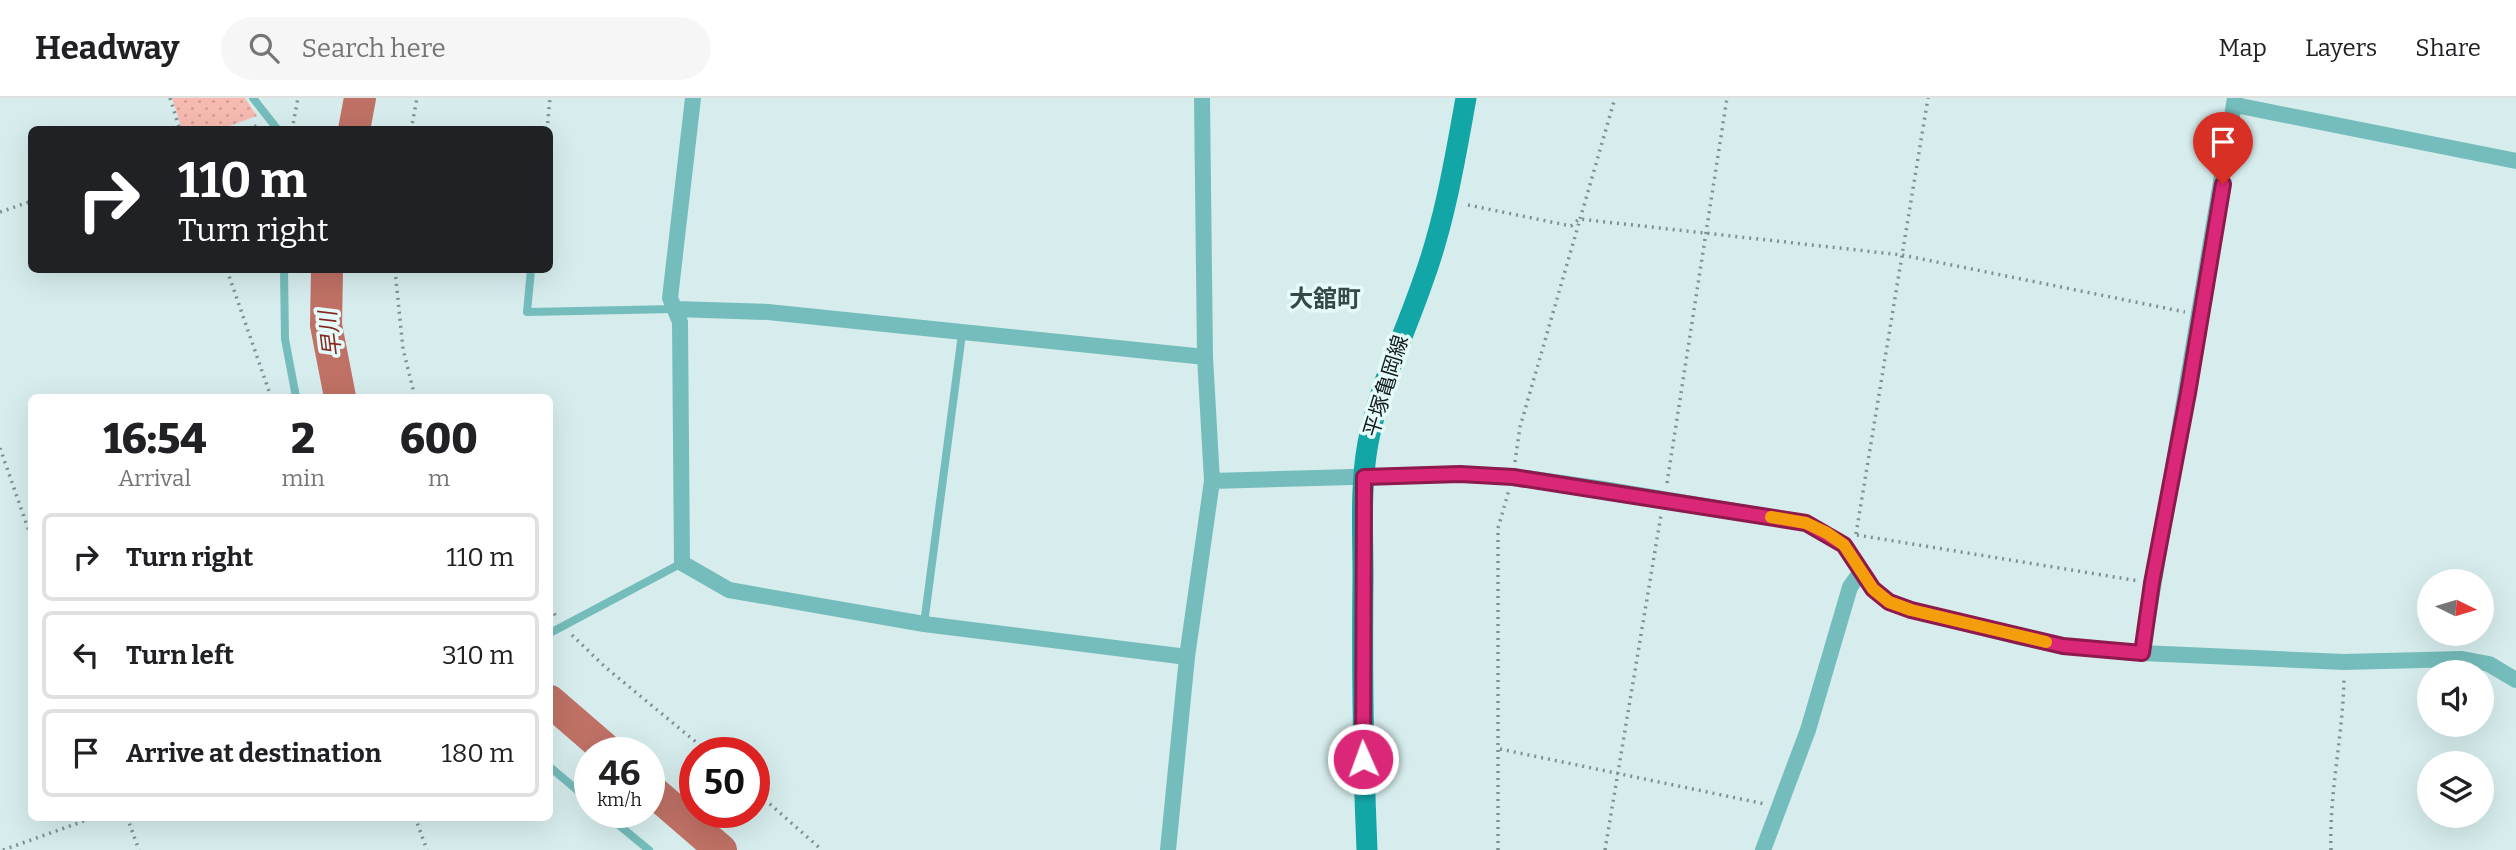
<!DOCTYPE html>
<meta charset="utf-8">
<style>
:root{--surface:#fff;--page:#f6f6f6;--text:#202124;--muted:#757577;--line:#e0e0e0}
body{margin:0;font-family:Bitter,"Noto Sans JP",serif;background:var(--page);color:var(--text);height:100vh;display:flex;flex-direction:column;font-size:26px;white-space:nowrap}
*{box-sizing:border-box;margin:0}
p{font-size:23px;color:var(--muted)}
.icon{flex:none;width:38px;height:38px;fill:none;stroke:currentColor;stroke-width:2;stroke-linecap:round;stroke-linejoin:round}
.map{position:relative;flex:1;overflow:hidden}
.sheet{position:absolute;left:28px;top:296px;width:525px;height:427px;display:flex;flex-direction:column;background:var(--surface);border-radius:10px;box-shadow:0 7px 28px #0002}
.sheet>*{flex:none}
.top-card{position:absolute;left:28px;top:28px;width:525px;height:147px;border-radius:10px;box-shadow:0 7px 28px #0002;background:#202124;color:#fff;overflow:hidden}
.needle{width:46px;rotate:95deg}
.buttons{position:absolute;left:2417px;top:471px;display:grid;gap:14px}
.buttons a{display:grid;place-items:center;width:77px;height:77px;border-radius:50%;background:var(--surface);box-shadow:0 7px 28px #0002;font-size:35px}
.speed{position:absolute;left:574px;top:639px;display:flex;gap:14px;font-size:35px;font-weight:700;text-align:center}
.speed>*{display:grid;place-content:center;width:91px;height:91px;border-radius:50%;background:var(--surface);box-shadow:0 7px 28px #0002;line-height:1}
.speed small{font-size:18px;font-weight:400}
.speed .limit{border:10px solid #d22;background:#fff;color:#111}
.pin{position:absolute;display:grid;place-items:center;width:60px;height:60px;color:#fff;margin:-72px -30px;border-radius:50% 50% 50% 0;rotate:-45deg;box-shadow:0 0 7px #0007}
.pin .icon{rotate:45deg}
.me{position:absolute;width:77px;margin:-38px;rotate:358deg;stroke-linejoin:round;filter:drop-shadow(0 0 5px #0008)}
.turn{display:flex;align-items:center;gap:24px;height:147px;padding:0 35px;font-size:32px}
.turn .icon{width:91px;height:91px;stroke-width:2.5}
.turn b{display:block;font-size:49px;line-height:60px}
.eta{display:flex;justify-content:space-evenly;align-items:center;height:119px;text-align:center}
.eta b{font-size:42px;font-weight:800;line-height:49px}
ul{padding:0;list-style:none}
li{display:flex;align-items:center;gap:21px;height:88px;margin:0 14px 10px;padding:0 21px;border:4px solid var(--line);border-radius:10px}
li div{flex:1}
li b{display:block;font-size:26px}
li em{font-style:normal}
header{display:flex;align-items:center;gap:42px;box-sizing:border-box;height:98px;padding:0 35px;background:var(--surface);border-bottom:2px solid var(--line)}
header strong{font-size:33px}
nav{display:flex;gap:38px;margin-inline-start:auto;font-size:24px}
.search{width:490px;height:63px;background:var(--page);display:flex;align-items:center;gap:18px;box-sizing:border-box;padding:0 24px;border-radius:38px;color:var(--muted);font-size:26px}
.map>svg:first-child{display:block}
.grass{fill:url(#grass-dots)}
.lines{fill:none;stroke-linecap:round;stroke-linejoin:round}
.river{stroke:#bf7165;stroke-width:32}
.path{stroke:#809090;stroke-width:3.5;stroke-dasharray:2 5;stroke-linecap:butt}
.lane{stroke:#75bdbc;stroke-width:8}
.street{stroke:#75bdbc;stroke-width:16}
.secondary{stroke:#13a6a7;stroke-width:21}
.route-casing{stroke:#8e194d;stroke-width:18}
.route{stroke:#db2777;stroke-width:12}
.slow{stroke:#f59e0b;stroke-width:12}
.labels{text-anchor:middle;dominant-baseline:central;stroke-width:7;stroke-linejoin:round;paint-order:stroke}
.street-label{font-size:21px;fill:#141c1c;stroke:#e5fbfa}
.water-label{font-size:23px;font-style:italic;fill:#87291e;stroke:#e5fbfa}
.quarter-label{font-size:24px;font-weight:bold;fill:#364848;stroke:#e5fbfa}
</style>
<header>
<strong>Headway</strong>
<div class="search"><svg class="icon" aria-label="search" viewBox="0 0 24 24"><circle cx="10" cy="10" r="6"/><path d="M15 15l6 6"/></svg>Search here</div>
<nav><a>Map</a><a>Layers</a><a>Share</a></nav>
</header>
<div class="map">
<svg width="2516" height="752" viewBox="0 0 2516 752">
<defs>
<pattern id="grass-dots" width="8" height="8" patternUnits="userSpaceOnUse" patternTransform="scale(1.75)"><rect width="8" height="8" fill="#f7bab0"/><path d="M2 2h.1M6 6h.1" fill="none" stroke="#d39f97" stroke-width="1.8" stroke-linecap="round"/></pattern>
</defs>
<rect width="100%" height="100%" fill="#d7eded"/>
<!-- grass -->
<path class="grass" d="M172,0H245L257,18L221,31H182Z"/>
<g class="lines">
<!-- river -->
<path class="river" d="M354,32L360,0
M327,172L326,227L340,299
M550,603L609,654
M649,690L721,752"/>
<!-- path -->
<path class="path" d="M170,0L180,32
M241,32L260,27
M292,32L298,0
M411,32L417,0
M547,32L550,0
M1468,107L1571,128L1579,121L1902,157L2185,214
M0,114L32,103
M227,172L271,299
M395,172L403,251L415,299
M0,350L32,442
M1515,364L1520,329L1615,0
M1667,385L1727,0
M1856,436L1928,0
M1857,437L2139,483
M550,510L556,518
M572,537L604,568L708,654
M1500,651L1765,706
M754,692L822,752
M127,719L139,752
M415,719L427,752
M3,752L95,719
M1498,752V430L1509,392
M1605,752L1661,417
M2331,752C2329,695 2343,638 2344,580"/>
<!-- lane -->
<path class="lane" d="M253,0L278,32
M284,172L285,241L296,299
M531,172L527,214L675,211
M924,526L962,236
M550,535L682,465
M550,669L590,703
M603,714L649,752"/>
<!-- street -->
<path class="street" d="M693,0L670,200L680,224L682,465L729,492L924,526L1187,559
M2235,7L2516,63
M675,211L768,214L1205,259
M1212,383L1460,376L1513,378L1603,391L1806,425L1844,447L1873,491L1889,504L1911,512L2023,540L2063,548L2142,555L2344,564L2462,561L2489,566L2516,582
M2142,555L2235,0
M1168,752L1187,559L1212,383L1205,259L1202,0
M1763,752L1808,632L1850,489L1860,475"/>
<!-- secondary -->
<path class="secondary" d="M1367,752C1363,660 1362,569 1363,477C1363,434 1360,388 1368,345C1379,287 1405,236 1424,180C1445,122 1455,61 1466,0"/>
</g>
<g class="lines">
<!-- route casing -->
<g class="route-casing">
<path id="route" d="M1363,661L1364,379L1460,376L1513,379L1806,425L1844,447L1873,491L1889,504L1911,512L2063,548L2142,555L2152,485L2188,295L2223,86"/>
</g>
<!-- route -->
<use href="#route" class="route"/>
<!-- slow -->
<path class="slow" d="M1771,419L1806,425L1827,435L1844,447L1873,491L1889,504L1911,512L2046,544"/>
</g>
<g class="labels">
<!-- street labels -->
<g class="street-label">
<text transform="translate(1386 288) rotate(-73)">平塚亀岡線</text>
</g>
<!-- water labels -->
<g class="water-label">
<text transform="translate(330 236) rotate(-97)">早川</text>
</g>
<!-- quarter labels -->
<g class="quarter-label">
<text x="1325" y="201">大舘町</text>
</g>
</g>
</svg>
<div class="buttons">
<a><svg class="needle" viewBox="-14 -14 28 28"><path d="M0-13l5 13h-10z" fill="#e53935"/><path d="M0 13l5-13h-10z" fill="#757577"/></svg></a>
<a><svg class="icon" aria-label="sound" viewBox="0 0 24 24"><path d="M4 9h4l5-4v14l-5-4H4zM17 9q2 3 0 6"/></svg></a>
<a><svg class="icon" aria-label="layers" viewBox="0 0 24 24"><path d="M12 4l9 5-9 5-9-5zM3 14l9 5 9-5"/></svg></a>
</div>
<div class="speed"><div>46<small>km/h</small></div><div class="limit">50</div></div>
<div class="pin" style="left:2223px;top:86px;background:#d93025"><svg class="icon" aria-label="arrive" viewBox="0 0 24 24"><path d="M6 21V4h12l-3 4 3 4H6"/></svg></div>
<svg class="me" style="left:1363px;top:661px" viewBox="-20 -20 40 40"><circle r="17" fill="#db2777" stroke="#fff" stroke-width="3"/><path d="M0-11L8 9 0 5-8 9z" fill="#fff"/></svg>
<div class="top-card">
<div class="turn"><svg class="icon" aria-label="right" viewBox="0 0 24 24"><path d="M7 20v-9h11M14 6l5 5-5 5"/></svg><div><b>110 m</b>Turn right</div></div>
</div>
<section class="sheet">
<div class="eta">
<div><b>16:54</b><p>Arrival</p></div>
<div><b>2</b><p>min</p></div>
<div><b>600</b><p>m</p></div>
</div>
<ul>
<li><svg class="icon" aria-label="right" viewBox="0 0 24 24"><path d="M7 20v-9h11M14 6l5 5-5 5"/></svg><div><b>Turn right</b></div><em>110 m</em></li>
<li><svg class="icon" aria-label="left" viewBox="0 0 24 24"><path d="M17 20v-9H6M10 6l-5 5 5 5"/></svg><div><b>Turn left</b></div><em>310 m</em></li>
<li><svg class="icon" aria-label="arrive" viewBox="0 0 24 24"><path d="M6 21V4h12l-3 4 3 4H6"/></svg><div><b>Arrive at destination</b></div><em>180 m</em></li>
</ul>
</section>
</div>
